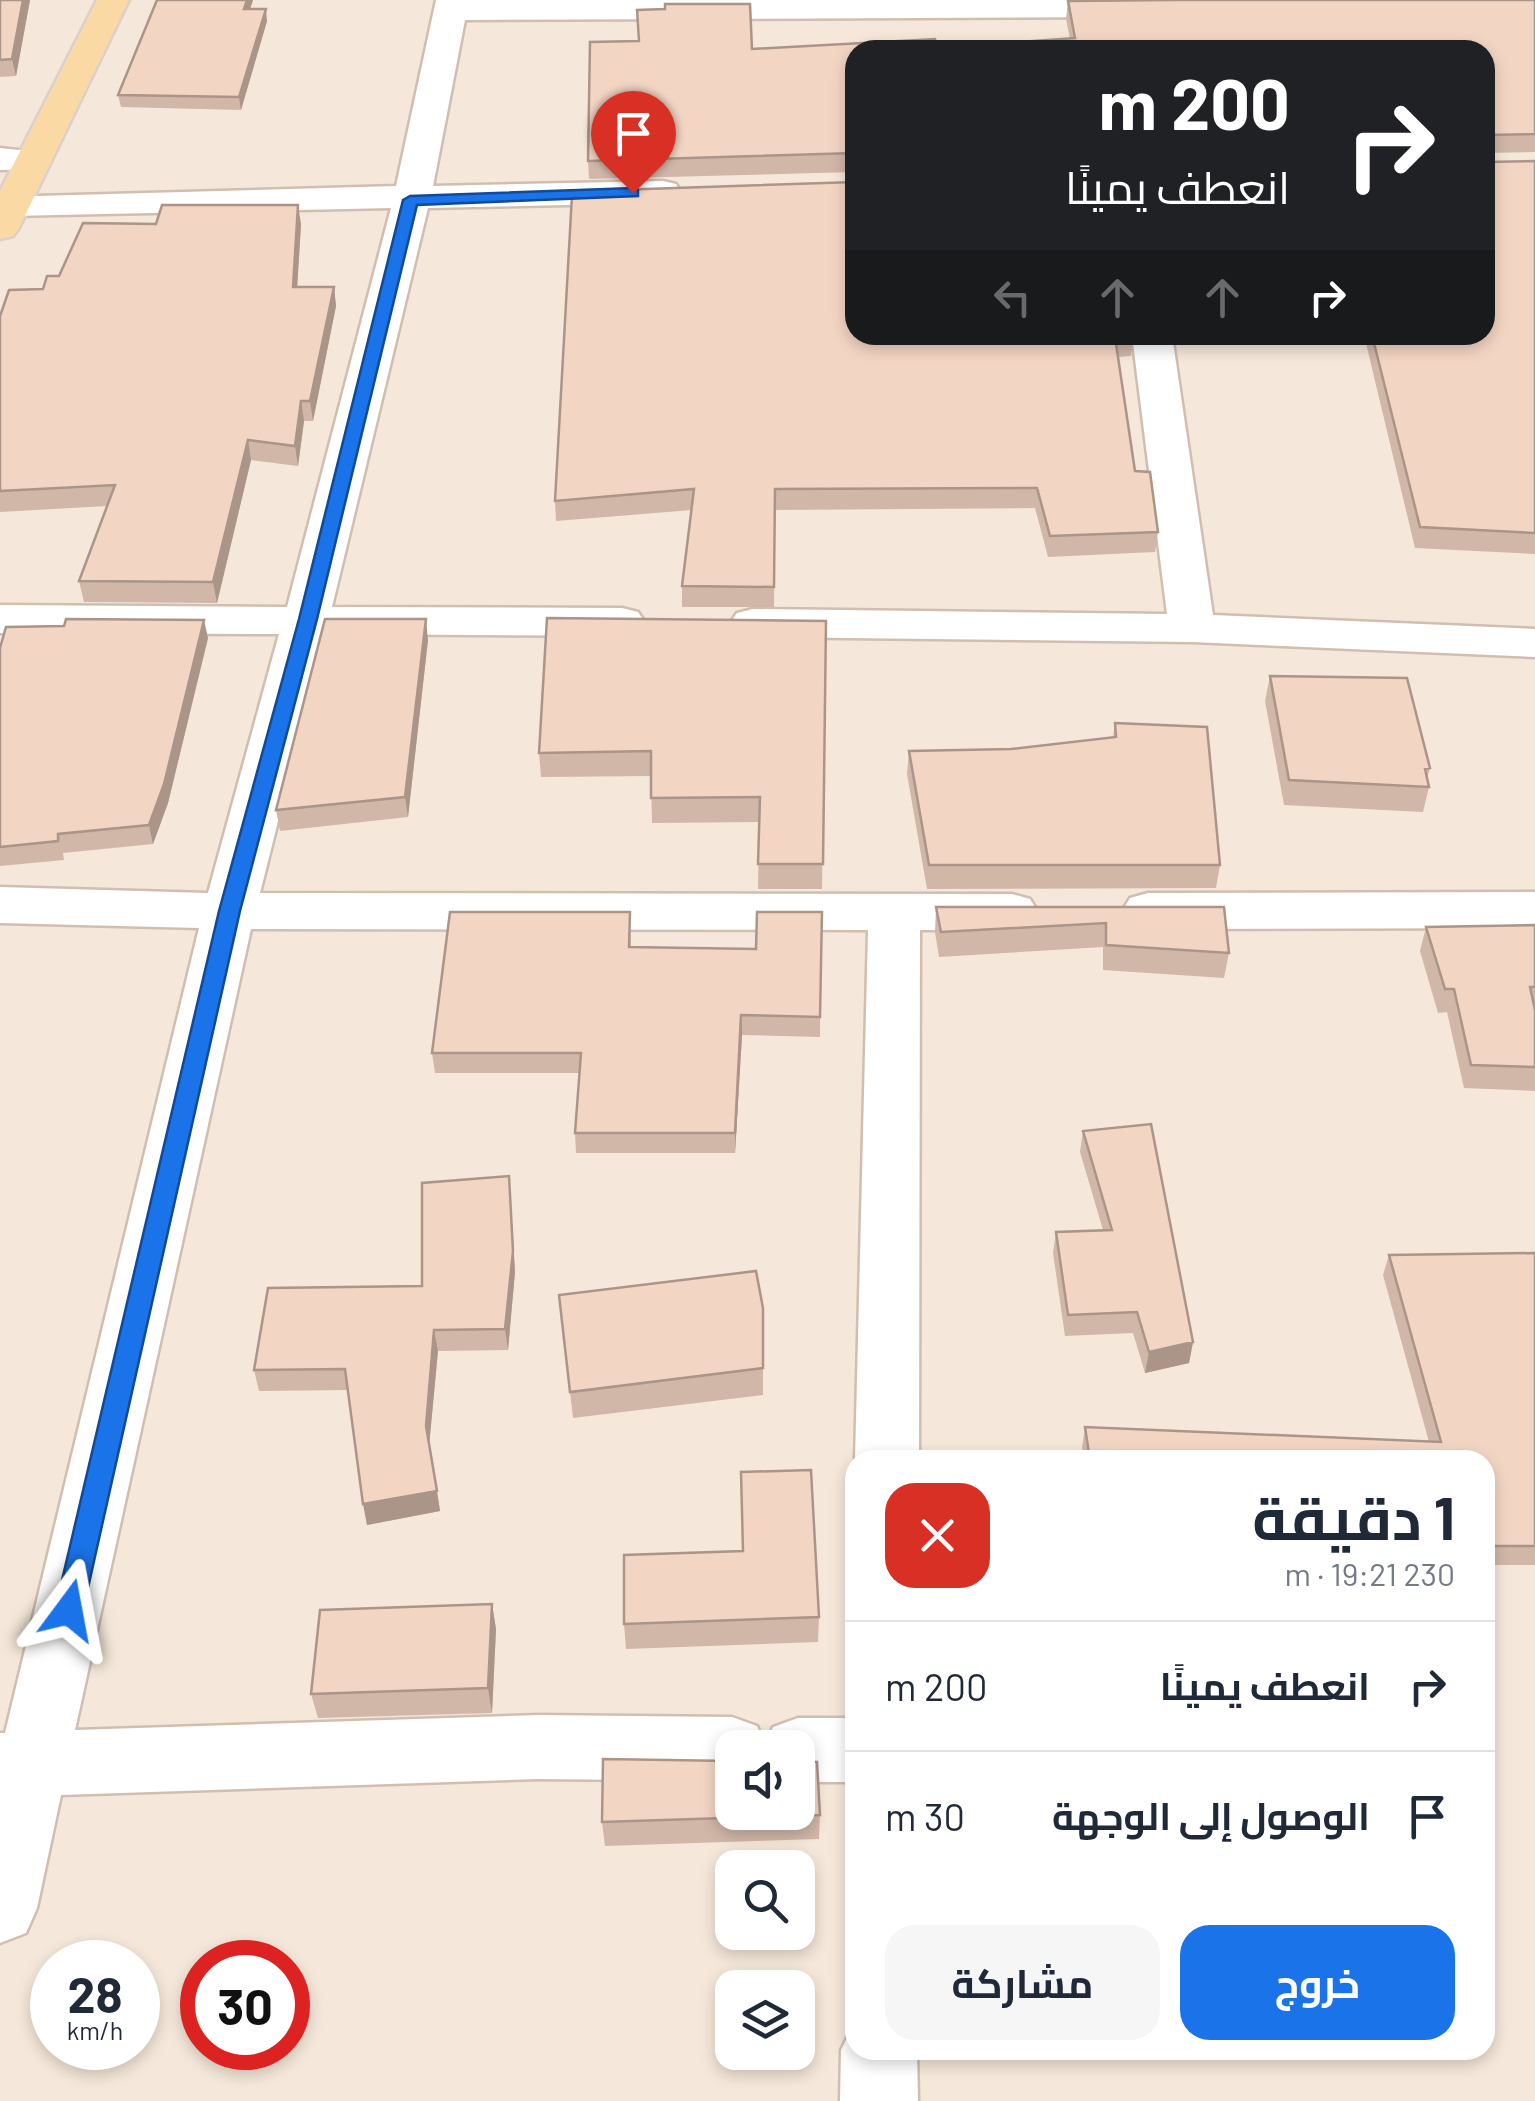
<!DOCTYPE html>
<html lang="ar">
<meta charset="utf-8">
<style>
:root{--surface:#fff;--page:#f6f6f7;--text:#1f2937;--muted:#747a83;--line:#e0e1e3;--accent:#1a73e8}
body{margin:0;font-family:Barlow,Cairo,sans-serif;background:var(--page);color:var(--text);direction:rtl;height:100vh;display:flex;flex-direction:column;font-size:38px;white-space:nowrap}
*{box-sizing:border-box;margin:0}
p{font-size:32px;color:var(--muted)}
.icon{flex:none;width:55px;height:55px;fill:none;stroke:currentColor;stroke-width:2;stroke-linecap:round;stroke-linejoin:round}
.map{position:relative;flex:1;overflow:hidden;direction:ltr}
.sheet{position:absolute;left:845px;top:1450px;width:650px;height:610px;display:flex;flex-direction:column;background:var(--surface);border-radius:30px;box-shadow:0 5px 15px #0003;direction:rtl}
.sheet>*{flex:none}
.banner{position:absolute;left:845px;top:40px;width:650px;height:305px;border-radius:30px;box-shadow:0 5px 15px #0003;direction:rtl;background:#202124;color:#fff;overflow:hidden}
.tools{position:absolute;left:715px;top:1730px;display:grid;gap:20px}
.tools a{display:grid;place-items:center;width:100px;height:100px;border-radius:20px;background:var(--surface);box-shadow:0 5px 15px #0003;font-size:50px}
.speed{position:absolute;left:30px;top:1940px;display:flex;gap:20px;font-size:50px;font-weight:700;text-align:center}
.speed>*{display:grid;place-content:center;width:130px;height:130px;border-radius:50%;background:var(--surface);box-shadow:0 5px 15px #0003;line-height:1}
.speed small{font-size:25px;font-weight:400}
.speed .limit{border:15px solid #d22;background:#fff;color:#111}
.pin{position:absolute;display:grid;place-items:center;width:85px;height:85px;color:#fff;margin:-102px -42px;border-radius:50% 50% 50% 0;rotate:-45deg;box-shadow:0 0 10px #0007}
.pin .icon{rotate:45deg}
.me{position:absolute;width:110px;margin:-55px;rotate:13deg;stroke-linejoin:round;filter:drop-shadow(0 0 8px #0008)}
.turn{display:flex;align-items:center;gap:35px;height:210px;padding:0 40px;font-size:45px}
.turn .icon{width:130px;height:130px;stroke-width:2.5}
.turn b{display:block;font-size:70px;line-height:85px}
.lanes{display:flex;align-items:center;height:95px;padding:0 40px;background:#0003;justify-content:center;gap:50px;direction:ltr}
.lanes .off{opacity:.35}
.round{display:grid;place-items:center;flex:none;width:105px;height:105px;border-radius:30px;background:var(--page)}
.head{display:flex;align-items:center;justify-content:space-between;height:170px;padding:0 40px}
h1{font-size:60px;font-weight:700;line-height:75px}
.cta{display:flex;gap:20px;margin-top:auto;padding:20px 40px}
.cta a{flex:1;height:115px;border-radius:30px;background:var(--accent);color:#fff;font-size:40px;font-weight:700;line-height:115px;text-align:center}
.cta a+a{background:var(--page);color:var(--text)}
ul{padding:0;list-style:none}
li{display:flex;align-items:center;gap:30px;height:130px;padding:0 40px;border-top:2px solid var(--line)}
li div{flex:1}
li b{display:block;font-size:38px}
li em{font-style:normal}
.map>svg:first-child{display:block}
.residential{fill:#f5e8da;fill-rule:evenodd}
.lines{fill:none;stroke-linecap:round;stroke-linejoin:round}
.street-casing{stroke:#d1beb0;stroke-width:5}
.primary-casing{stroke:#dad1cd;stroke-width:5}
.street{fill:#fff;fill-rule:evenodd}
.primary{fill:#fbd9a5;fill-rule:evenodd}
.wall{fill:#d1b7a8}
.shaded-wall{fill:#aa9588}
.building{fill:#f3d5c3;stroke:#aa9588;stroke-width:2.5}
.route{fill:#1a73e8;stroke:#114b97;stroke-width:2.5}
</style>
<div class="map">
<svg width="1535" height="2101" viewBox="0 0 1535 2101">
<rect width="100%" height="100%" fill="#fdf6ec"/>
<!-- residential -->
<path class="residential" d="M0,0H1535V2101H0ZM855,50H1485V335H855ZM855,1460H1485V2050H855ZM732,1748H798V1812H732ZM732,1868H798V1932H732ZM52,1962H138V2048H52ZM202,1962H288V2048H202ZM732,1988H798V2052H732Z"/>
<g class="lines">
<!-- street casing -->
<g class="street-casing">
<path id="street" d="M436,0H1154L1159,7L1143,17L465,20L433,186L663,181L676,184L681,192L676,200L663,203L428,208L332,607L622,608L638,612L645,622L638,632L622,636L325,634L260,893L1012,894L1030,899L1038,912L1030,925L1012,930H920L919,1460H855L868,930L251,929L75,1730L538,1715L732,1717L757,1726L765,1745L773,1727L798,1718H855V1782H798V1748H732V1781L538,1779L61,1795L37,1908L26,1933L0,1943V1733H5L199,928L0,923V887L208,893L279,634L0,633V605L287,607L391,208L11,216L0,213V197L396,186Z
M0,148L45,153L50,161L45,169L0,170Z
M1132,335H1172L1213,615L1535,629V657L1192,642L753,637L737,633L730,623L737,613L753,609L1167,614Z
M1535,892V928L1148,929L1130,924L1122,911L1130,898L1148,893Z
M855,2022V2050H917L918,2101H840L841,2050Z"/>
</g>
<!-- primary casing -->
<g class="primary-casing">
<path id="primary" d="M97,0H129L19,228L13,236L0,239V191Z"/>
</g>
<!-- street -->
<use href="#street" class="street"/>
<!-- primary -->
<use href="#primary" class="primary"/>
</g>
<!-- wall -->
<path class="wall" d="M0,0H30L16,76L0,77Z
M157,0H253L250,9L267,21L241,110L121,107L118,95Z
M1535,0V152L1486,153V162L1535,161V554L1415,548L1364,335H1485V50H855V172L589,179L588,161L752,49L937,48L1070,39L1066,19L1068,1Z
M855,182L1133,335L1131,356L1118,357L1135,471L1158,532L1155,552L1048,557L1035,508L775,510L774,607H682V586L692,510L556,521L555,501Z
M301,224L297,287H334L336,306L313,421H304L298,466L251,460L217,603L84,602L79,581L107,506L0,512V316L43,289L59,276Z
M826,621L822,889H758L759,822L652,823L651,776L541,777L539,753Z
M208,638L168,803L153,844L63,853L64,860L0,866V648Z
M428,640L408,817L280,831L276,810Z
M1270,676L1430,768L1427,779L1429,787L1423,812L1284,805L1265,701Z
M1115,723L1220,865L1216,888L927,889L907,774L909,751L1011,749L1113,737Z
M936,907H1224L1229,953L1224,978L1103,970V947L939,957L935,932Z
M630,912L631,947L820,1017V1037L742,1035L735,1153H576L575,1133L580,1073H435L432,1053Z
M1535,925V1091L1464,1088L1447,1012L1438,1013L1420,951L1426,927Z
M1083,1131L1193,1342L1189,1363L1145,1373L1133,1333L1065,1336L1053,1253L1056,1232L1103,1230L1080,1152Z
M509,1176L515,1272L508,1350L438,1351L429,1446L440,1511L367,1525L348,1390L259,1391L254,1370L422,1286Z
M1535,1253V1565H1485V1460H1084L1082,1447L1085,1427L1429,1442L1383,1275L1389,1255Z
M559,1295L763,1308V1395L573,1418Z
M492,1604L496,1629L492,1713L318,1718L311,1694Z
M819,1617L818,1642L626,1649L624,1624Z
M731,1761L820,1815L819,1839L605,1846L602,1822Z"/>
<!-- shaded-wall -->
<path class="shaded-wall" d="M23,0H30L16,76L12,59Z
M247,0H253L246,21L244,9Z
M266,9L267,21L241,110L239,97Z
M298,205L301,224L296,307L293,287Z
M334,287L336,306L313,421L310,401Z
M301,401L304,421L298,466L295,446Z
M248,440L251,460L217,603L213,582Z
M426,619L428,640L408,817L405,797Z
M204,620L208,638L168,803L153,844L149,825Z
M741,1015L742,1035L735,1153V1133Z
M509,1176L515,1272L508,1350L505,1329Z
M434,1330L438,1351L429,1446L426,1426Z
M1193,1342L1189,1363L1145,1373L1149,1352Z
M437,1491L440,1511L367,1525L363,1504Z
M492,1604L496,1629L492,1713L488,1688Z"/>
<!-- building -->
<path class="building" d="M0,0H23L12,59L0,60Z
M157,0H247L244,9H266L239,97L118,95Z
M1176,0H1535V134L1486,135V162L1535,161V533L1420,527L1372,335H1485V50H1302L1300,43L1168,45L1170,50H855V153L588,161L590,42L639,41L637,10L665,9V4H750L752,49L935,39L937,48L1075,38L1068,1Z
M855,182V335H1133V337H1115L1135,471L1150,472L1158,532L1050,536L1037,488L775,489L774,587L682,586L694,489L555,501L572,195H587V191Z
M162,205H298L293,287H334L310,401H301L295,446L248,440L213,582L79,581L115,485L0,491V316L9,290L43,289L47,276H59L83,223L156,224Z
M547,618L826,621L823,864H758L760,797L651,798V751L539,753Z
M66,619L204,620L164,784L149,825L58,834V841L0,847V648L6,627L64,626Z
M325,619H426L405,797L276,810Z
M1270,676L1407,678L1430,768L1425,769L1429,787L1289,780Z
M1115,723L1207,727L1220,865H929L909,751L1011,749L1116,737Z
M936,907H1224L1229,953L1106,945V923L941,932Z
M450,912H630L629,947L756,949L757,912H822L820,1017L741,1015L735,1133H575L581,1053H432Z
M1535,925V987H1530L1535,1010V1067L1471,1065L1454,989H1445L1426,927Z
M1151,1124L1193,1342L1149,1352L1137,1312L1068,1315L1056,1232L1112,1230L1083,1131Z
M509,1176L513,1251L505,1329L434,1330L426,1426L437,1491L363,1504L345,1369L254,1370L268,1288L422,1286V1183Z
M1535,1253V1546H1485V1460H1090L1085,1427L1441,1442L1389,1255Z
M756,1271L763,1308V1368L570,1392L559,1295Z
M811,1470L819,1617L624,1624V1555L743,1551L741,1472Z
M492,1604L488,1688L311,1694L320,1610Z
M732,1758V1812H798V1761L817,1762L820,1815L602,1822L603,1759L731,1761Z"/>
<!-- route -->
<path class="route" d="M633,188L638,190V196L417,205L317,619L240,911L83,1610L79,1618L69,1622L59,1618L55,1610L219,911L299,619L403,200L410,196Z"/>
</svg>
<div class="tools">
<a><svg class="icon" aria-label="sound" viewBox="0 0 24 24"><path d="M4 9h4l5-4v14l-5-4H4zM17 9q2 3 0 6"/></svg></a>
<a><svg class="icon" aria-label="search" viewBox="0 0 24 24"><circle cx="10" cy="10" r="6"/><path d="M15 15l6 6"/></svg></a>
<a><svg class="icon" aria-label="layers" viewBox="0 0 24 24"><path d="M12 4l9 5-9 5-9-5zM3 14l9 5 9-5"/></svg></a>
</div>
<div class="speed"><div>28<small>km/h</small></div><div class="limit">30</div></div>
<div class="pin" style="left:633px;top:193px;background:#d93025"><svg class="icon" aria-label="arrive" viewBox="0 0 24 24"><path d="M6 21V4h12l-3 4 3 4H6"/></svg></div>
<svg class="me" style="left:69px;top:1610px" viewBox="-20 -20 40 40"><path d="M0-17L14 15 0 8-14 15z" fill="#1a73e8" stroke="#fff" stroke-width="4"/></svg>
<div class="banner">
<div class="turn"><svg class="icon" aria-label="right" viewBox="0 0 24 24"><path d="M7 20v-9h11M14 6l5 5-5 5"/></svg><div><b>200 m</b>انعطف يمينًا</div></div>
<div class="lanes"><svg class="icon off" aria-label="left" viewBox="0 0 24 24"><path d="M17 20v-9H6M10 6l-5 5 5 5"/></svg><svg class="icon off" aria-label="ahead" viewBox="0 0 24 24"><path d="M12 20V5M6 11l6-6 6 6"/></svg><svg class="icon off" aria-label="ahead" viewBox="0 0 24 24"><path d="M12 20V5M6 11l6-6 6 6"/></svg><svg class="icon" aria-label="right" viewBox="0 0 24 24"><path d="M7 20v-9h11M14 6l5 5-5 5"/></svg></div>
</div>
<section class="sheet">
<div class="head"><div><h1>1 دقيقة</h1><p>230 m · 19:21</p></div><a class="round" style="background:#d93025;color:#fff"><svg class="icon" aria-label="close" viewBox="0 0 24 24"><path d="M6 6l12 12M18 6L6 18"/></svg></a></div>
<ul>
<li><svg class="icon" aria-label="right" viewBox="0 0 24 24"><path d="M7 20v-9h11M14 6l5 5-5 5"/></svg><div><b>انعطف يمينًا</b></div><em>200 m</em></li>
<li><svg class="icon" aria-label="arrive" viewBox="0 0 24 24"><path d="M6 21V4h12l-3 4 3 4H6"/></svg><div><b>الوصول إلى الوجهة</b></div><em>30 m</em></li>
</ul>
<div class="cta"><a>خروج</a><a>مشاركة</a></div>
</section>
</div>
